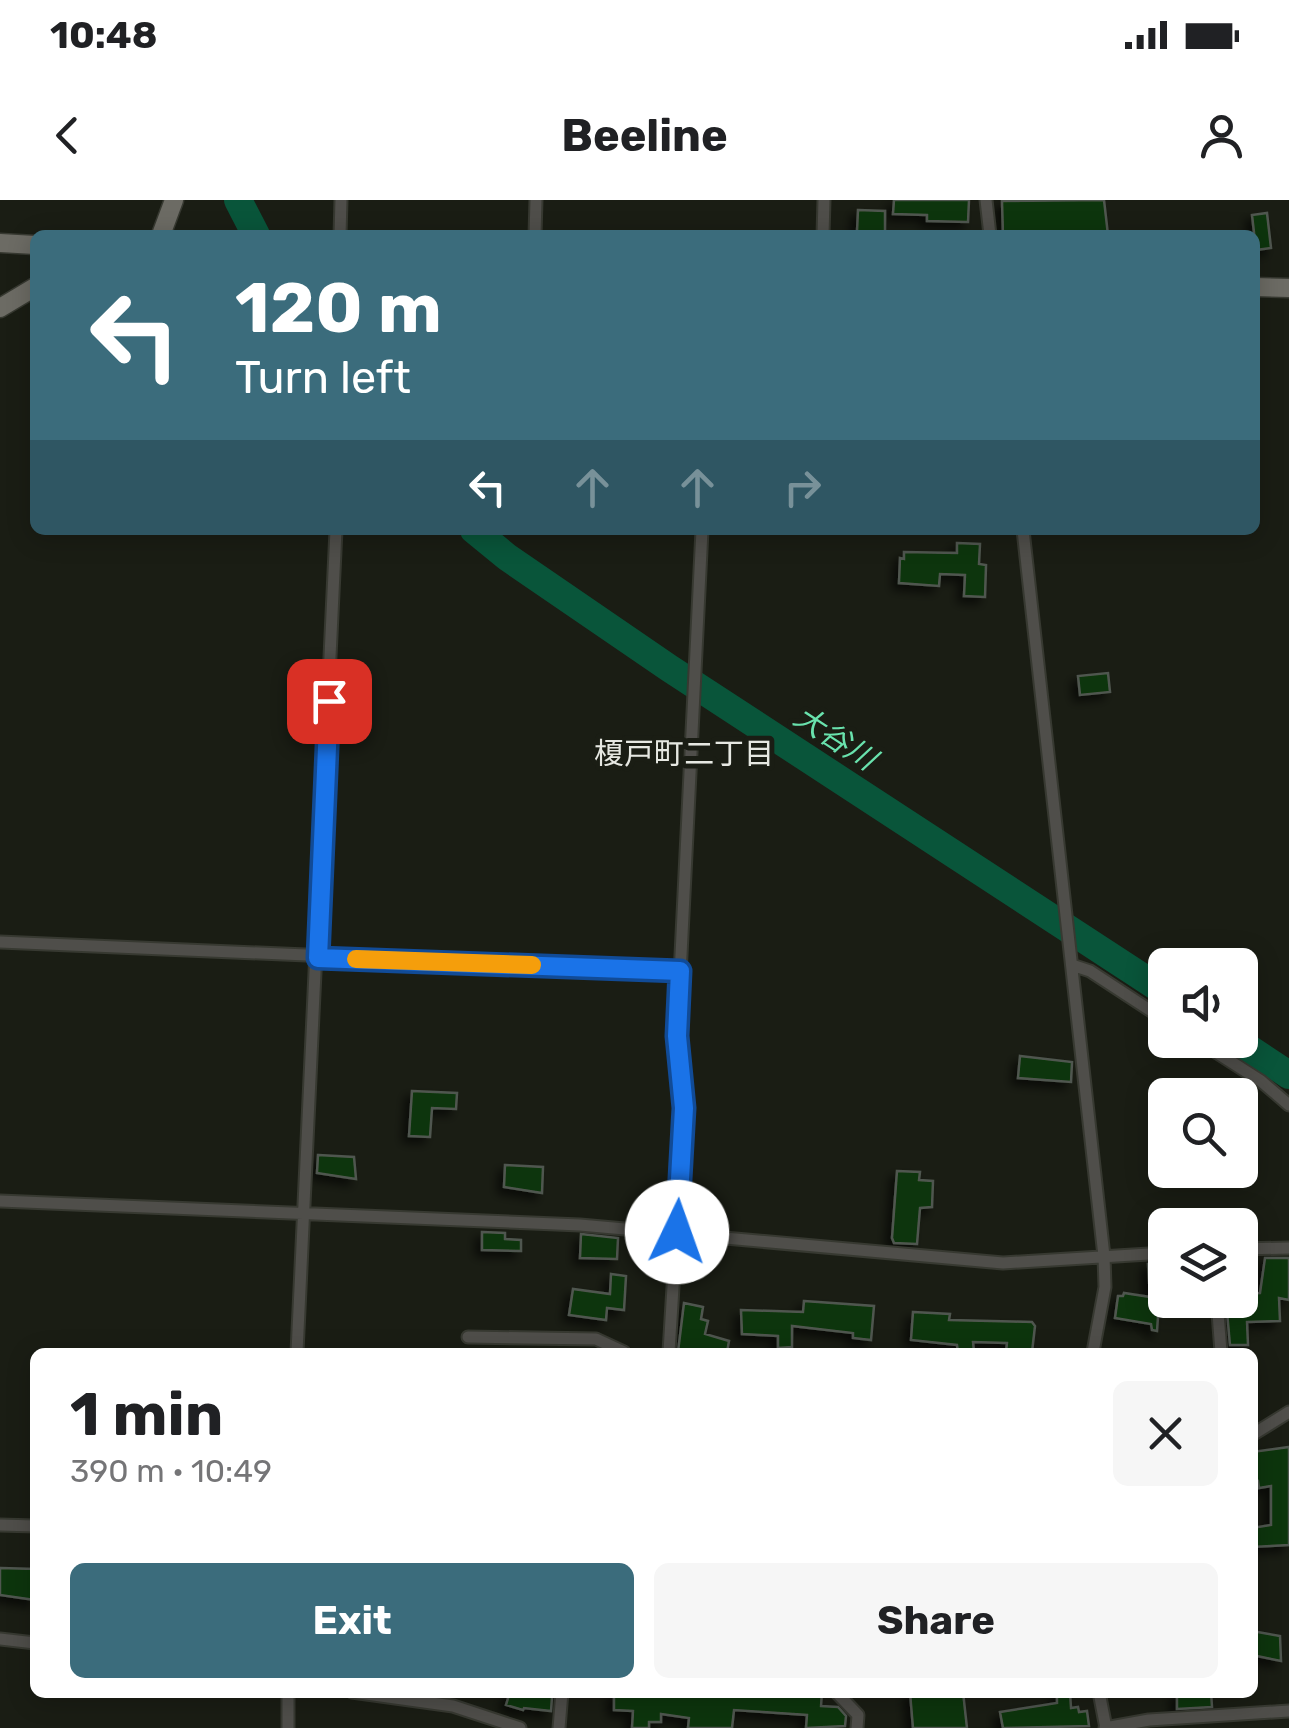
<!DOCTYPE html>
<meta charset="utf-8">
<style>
:root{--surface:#fff;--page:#f6f6f6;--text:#202124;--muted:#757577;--accent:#3b6c7c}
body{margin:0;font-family:Rubik,"Noto Sans JP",sans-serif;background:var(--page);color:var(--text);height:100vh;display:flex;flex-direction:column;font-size:38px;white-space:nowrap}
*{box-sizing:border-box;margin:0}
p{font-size:32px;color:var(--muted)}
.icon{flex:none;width:55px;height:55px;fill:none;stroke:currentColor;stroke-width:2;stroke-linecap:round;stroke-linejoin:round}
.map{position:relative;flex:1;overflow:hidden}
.drawer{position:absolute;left:30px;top:1148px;width:1228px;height:350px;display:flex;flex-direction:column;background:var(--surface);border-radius:15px;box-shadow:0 5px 25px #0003}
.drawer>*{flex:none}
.banner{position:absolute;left:30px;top:30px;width:1230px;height:305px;border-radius:15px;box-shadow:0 5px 25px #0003;background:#3b6c7c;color:#fff;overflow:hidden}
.fabs{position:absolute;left:1148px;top:748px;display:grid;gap:20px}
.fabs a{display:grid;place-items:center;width:110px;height:110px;border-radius:15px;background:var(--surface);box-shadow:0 5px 25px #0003;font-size:50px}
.pin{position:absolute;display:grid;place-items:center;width:85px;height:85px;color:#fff;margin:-42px;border-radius:20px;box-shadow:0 5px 15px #0006}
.me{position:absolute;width:110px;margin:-55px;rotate:3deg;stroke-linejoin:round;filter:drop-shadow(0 0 8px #0008)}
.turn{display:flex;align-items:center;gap:35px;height:210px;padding:0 40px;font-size:45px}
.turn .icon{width:130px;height:130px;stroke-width:2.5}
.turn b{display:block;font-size:70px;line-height:85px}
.lanes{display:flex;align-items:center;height:95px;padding:0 40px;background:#0003;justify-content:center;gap:50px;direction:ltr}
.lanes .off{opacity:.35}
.round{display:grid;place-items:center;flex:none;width:105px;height:105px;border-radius:15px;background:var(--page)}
.overview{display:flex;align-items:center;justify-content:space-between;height:170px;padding:0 40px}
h1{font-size:60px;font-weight:700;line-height:75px}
.button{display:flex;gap:20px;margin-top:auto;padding:20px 40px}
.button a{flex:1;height:115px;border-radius:15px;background:var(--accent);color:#fff;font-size:40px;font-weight:700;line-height:115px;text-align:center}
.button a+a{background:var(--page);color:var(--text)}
.status{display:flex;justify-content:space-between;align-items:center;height:70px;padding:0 50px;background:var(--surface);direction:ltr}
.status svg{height:28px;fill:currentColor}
header{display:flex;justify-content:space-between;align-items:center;height:130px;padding:0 40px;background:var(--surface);font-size:45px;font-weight:700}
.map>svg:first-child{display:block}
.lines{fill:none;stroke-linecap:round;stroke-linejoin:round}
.river{stroke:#09553a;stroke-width:28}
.building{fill:#0b350a;stroke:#50574f;stroke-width:2.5;filter:url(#shadow)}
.minor-casing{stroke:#373931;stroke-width:15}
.secondary-casing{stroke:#373931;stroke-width:21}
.minor{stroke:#4f4e4a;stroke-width:11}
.secondary{stroke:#6c6b64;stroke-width:18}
.route-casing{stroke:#114b97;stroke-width:25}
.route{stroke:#1a73e8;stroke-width:18}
.slow{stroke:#f59e0b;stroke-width:18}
.labels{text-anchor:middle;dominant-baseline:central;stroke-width:10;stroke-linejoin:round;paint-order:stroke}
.water-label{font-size:30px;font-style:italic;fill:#69e2ad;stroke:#1a1d14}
.neighbourhood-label{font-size:30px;fill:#e6e8e2;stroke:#1a1d14}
</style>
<div class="status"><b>10:48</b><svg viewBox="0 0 49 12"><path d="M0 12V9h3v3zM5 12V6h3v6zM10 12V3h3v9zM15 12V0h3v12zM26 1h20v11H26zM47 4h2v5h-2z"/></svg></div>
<header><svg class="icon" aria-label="back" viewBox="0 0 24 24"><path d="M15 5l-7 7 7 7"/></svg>Beeline<svg class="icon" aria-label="person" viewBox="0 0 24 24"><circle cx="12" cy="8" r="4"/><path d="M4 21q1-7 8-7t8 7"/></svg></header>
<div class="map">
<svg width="1289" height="1528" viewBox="0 0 1289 1528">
<defs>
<filter id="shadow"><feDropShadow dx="-6" dy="6" stdDeviation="5" flood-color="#0009"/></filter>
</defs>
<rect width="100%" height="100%" fill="#1a1d14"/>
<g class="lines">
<!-- river -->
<path class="river" d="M238,0L256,35
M474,330L507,357L669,468L1165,792
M1236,840L1289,875"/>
</g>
<!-- building -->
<path class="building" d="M894,0H969L968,22L927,21V15L893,14Z
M1104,0L1108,35H1003L1002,1Z
M858,10L885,11V33L857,32Z
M1267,13L1271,48L1256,50L1252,15Z
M957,343L980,344L979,364L986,365L985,397L964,396L965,375L940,374L939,386L899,383L900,358L904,359V352L957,353Z
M1108,473L1110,492L1080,495L1078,476Z
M1020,856L1072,862L1071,882L1018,878Z
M412,891L457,893L456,909L432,908L430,937L409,936Z
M318,955L354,957L356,979L317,973Z
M505,965L543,967L542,993L504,987Z
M897,971L920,972L919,980L933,981L932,1007L920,1008L917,1044L894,1043L892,1038Z
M482,1032L505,1033V1039L521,1040V1051L482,1050Z
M581,1034L618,1038L617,1059L580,1058Z
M1265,1058H1289V1100L1279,1098L1280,1121L1247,1122L1248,1145H1230L1226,1100H1240L1245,1094L1260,1093Z
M1165,1063V1087L1160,1088L1157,1131L1152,1130L1151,1124L1115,1118L1118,1096H1123L1124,1093L1150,1097L1148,1064Z
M611,1074L626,1076L624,1110L607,1108L606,1120L569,1115L573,1089L610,1094Z
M804,1101L874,1106L871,1140L853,1138V1133L792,1126V1147L778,1148V1136L742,1134L741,1110L803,1112Z
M684,1103L703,1107L701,1119L708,1121L705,1134L729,1141L727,1152H678Z
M913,1112L950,1114L949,1120L1032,1122L1035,1126L1032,1152H1006L1007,1143L973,1142L974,1152H958L957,1145L911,1140Z
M1289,1247V1345L1252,1347V1328L1271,1325V1286L1259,1288L1258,1281L1252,1282V1252Z
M0,1368L35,1369V1400L0,1395Z
M1252,1431L1280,1436L1281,1461L1252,1455Z
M510,1492H536L552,1497L551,1511L524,1508L523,1510L506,1505Z
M614,1492H822L821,1506L838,1507L846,1516L845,1526L806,1528L807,1515L734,1510L732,1528H688L689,1518L661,1514V1522H649V1528H632L633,1511L614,1510Z
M910,1492H963L967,1528H913Z
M1057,1492H1070L1071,1508L1078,1507L1079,1512L1087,1511L1089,1526L1003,1528L1000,1512L1057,1503Z
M1177,1492H1211L1212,1507L1177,1509Z"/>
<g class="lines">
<!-- minor casing -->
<g class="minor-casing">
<path id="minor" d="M986,0L990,35
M340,35L341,0
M535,35L536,0
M823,35L824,0
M1023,330L1104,1056L1105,1087L1093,1152
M0,742L680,771
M1072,765L1090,771L1165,820
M1197,840L1261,881L1289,905
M0,1001L580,1025L1003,1063L1165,1053
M1240,1049L1289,1048
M1217,1100L1221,1152
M468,1137L596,1139L624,1152
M297,1152L336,330
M669,1152L684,908L677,836L702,330
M1252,1235L1289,1212
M0,1325L35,1326
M0,1439L35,1443
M288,1492V1528
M352,1492L453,1506L520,1528
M836,1492L858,1515L857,1528
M1099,1492L1106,1528
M559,1528L562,1492
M1105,1528L1149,1520L1289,1511"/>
</g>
<!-- secondary casing -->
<g class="secondary-casing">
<path id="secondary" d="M161,35L174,0
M0,43L35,45
M1255,87L1289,88
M0,108L35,87"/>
</g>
<!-- minor -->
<use href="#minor" class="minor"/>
<!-- secondary -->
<use href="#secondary" class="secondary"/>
</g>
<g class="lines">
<!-- route casing -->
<g class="route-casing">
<path id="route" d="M329,501L318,758L680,771L677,836L684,908L677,1032"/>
</g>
<!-- route -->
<use href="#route" class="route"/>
<!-- slow -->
<path class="slow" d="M356,759L532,765"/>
</g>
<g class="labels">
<!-- water labels -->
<g class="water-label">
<text transform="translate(835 538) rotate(33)">大谷川</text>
</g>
<!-- neighbourhood labels -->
<g class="neighbourhood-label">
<text x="684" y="554">榎戸町二丁目</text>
</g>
</g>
</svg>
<div class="fabs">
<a><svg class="icon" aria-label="sound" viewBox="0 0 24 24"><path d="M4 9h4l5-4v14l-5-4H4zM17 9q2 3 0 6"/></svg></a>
<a><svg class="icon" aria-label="search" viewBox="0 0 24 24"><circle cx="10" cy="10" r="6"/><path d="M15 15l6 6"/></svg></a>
<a><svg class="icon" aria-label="layers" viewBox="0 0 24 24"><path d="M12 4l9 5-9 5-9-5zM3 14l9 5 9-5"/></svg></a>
</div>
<div class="pin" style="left:329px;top:501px;background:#d93025"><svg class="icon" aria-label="arrive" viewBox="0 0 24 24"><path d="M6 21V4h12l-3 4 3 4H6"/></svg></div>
<svg class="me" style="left:677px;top:1032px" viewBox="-20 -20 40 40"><circle r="19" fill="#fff"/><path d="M0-13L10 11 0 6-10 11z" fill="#1a73e8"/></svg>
<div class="banner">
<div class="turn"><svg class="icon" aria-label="left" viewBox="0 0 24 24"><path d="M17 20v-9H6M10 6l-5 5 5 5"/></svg><div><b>120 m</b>Turn left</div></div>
<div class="lanes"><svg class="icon" aria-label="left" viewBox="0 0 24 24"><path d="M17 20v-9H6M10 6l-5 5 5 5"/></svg><svg class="icon off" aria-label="ahead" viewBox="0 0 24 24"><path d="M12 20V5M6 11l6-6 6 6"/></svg><svg class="icon off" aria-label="ahead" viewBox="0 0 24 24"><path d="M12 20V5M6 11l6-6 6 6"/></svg><svg class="icon off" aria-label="right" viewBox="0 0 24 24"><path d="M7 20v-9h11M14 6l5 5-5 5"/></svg></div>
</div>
<section class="drawer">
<div class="overview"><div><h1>1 min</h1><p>390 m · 10:49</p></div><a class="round"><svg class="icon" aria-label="close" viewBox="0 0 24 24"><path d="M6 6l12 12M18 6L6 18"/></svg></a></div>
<div class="button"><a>Exit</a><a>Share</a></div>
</section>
</div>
